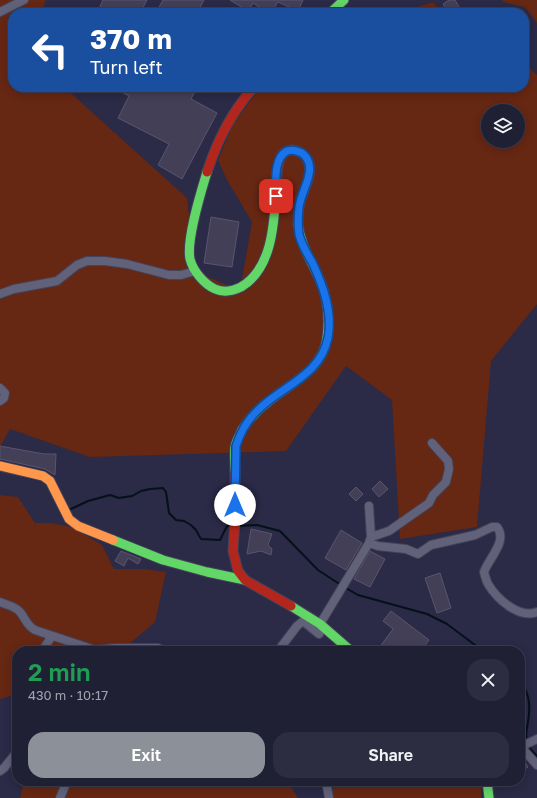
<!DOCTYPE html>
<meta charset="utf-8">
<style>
:root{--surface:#202035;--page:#2d2d41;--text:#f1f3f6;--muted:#a2a3ad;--line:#3d3e50;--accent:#8c9099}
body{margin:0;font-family:"Golos Text",sans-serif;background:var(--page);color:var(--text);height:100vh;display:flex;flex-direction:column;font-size:15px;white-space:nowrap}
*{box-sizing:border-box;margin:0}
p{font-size:13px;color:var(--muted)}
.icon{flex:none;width:22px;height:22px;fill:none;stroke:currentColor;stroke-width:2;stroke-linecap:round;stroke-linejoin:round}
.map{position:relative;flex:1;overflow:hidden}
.details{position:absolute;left:12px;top:646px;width:513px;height:140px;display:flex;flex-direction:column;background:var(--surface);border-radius:16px;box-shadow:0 2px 10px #0003,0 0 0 1px var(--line)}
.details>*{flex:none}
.hud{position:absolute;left:8px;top:8px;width:521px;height:84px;border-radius:16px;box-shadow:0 2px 10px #0003,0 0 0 1px var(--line);background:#1a4fa0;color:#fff;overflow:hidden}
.tools{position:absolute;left:481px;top:104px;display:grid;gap:8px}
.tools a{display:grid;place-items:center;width:44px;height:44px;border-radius:50%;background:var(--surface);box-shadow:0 2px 10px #0003,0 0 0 1px var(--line);font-size:20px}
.pin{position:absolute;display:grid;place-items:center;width:34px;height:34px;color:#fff;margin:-17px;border-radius:8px;box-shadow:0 2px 6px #0006}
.me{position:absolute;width:44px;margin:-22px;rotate:0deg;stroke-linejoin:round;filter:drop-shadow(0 0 3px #0008)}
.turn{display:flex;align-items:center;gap:14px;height:84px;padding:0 16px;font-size:18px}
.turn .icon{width:52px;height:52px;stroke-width:2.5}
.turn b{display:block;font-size:28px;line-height:34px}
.round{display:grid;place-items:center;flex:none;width:42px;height:42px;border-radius:16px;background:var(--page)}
.head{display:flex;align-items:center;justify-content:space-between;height:68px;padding:0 16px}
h1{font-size:24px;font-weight:600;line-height:30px;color:#1e9e55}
.button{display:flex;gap:8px;margin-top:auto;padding:8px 16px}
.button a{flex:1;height:46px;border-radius:16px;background:var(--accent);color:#fff;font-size:16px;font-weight:600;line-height:46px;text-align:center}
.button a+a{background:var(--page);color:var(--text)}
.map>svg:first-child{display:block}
.green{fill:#662713;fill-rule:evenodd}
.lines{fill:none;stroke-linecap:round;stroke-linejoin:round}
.stream{stroke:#05111a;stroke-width:2}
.building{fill:#433f57;stroke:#5a556f}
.street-casing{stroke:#444358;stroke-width:10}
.fast-casing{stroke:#444358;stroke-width:11}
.slow-casing{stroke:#444358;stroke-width:11}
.jam-casing{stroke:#444358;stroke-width:11}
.street{stroke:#61627a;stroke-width:8}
.fast{stroke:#63d668;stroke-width:9}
.slow{stroke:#ff974d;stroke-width:9}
.jam{stroke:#b3261e;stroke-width:9}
.route-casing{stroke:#114b97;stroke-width:10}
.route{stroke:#1a73e8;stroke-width:7}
</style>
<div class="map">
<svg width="537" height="798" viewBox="0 0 537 798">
<rect width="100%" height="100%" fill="#2b2a47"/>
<!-- green -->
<path class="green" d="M0,0H46L41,13H13V87H64L187,198L195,271L240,291L252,222L227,180L218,160L234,122L261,87H524V63L537,75V304L491,361L477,527L400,539L392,400L346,366L286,451L90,457L10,429L0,447ZM488,111H518V141H488Z
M503,0H537V23L525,7L503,2Z
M433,2L442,13H405V11Z
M0,495L18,497L35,523H50L72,527L102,545L114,569H144L166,572L155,622L121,651H17V694L0,699Z
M24,781H287L298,798H20Z
M335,781H481V798H331Z"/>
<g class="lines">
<!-- stream -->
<path class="stream" d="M71,509L88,501L110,495L119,498L132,496L141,491L150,489L163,488L166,492L169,513L176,520L184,521L191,525L196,530L201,539L220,540L227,526H230
M239,526L257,525L280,531L318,570L341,585
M344,587L358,595L427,614L447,624L483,651
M520,679C529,694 531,704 528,722C527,728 525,734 527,741
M529,745L531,750L537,756"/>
</g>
<!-- building -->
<path class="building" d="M103,0H147L140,13H97Z
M163,0H204L197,13H156Z
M230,0H303L298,11L278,2L271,13H268L253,3L248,11Z
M449,0H455L463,13H448L443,4Z
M113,87H197L191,99L217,113L182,179L158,165L169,144L118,118L129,96Z
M211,217L239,222L232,267L204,263Z
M0,446L44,454H56L55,475L45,469L0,459Z
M380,481L388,489L379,497L372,489Z
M356,487L363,494L356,501L349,494Z
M251,529L272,534L268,545L272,549L271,555L261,551L247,554Z
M341,530L362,543L346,570L325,558Z
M121,551L141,559L138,564L128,558L124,566L115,561Z
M370,551L385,559L370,587L354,579Z
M440,573L451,608L437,613L425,578Z
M391,611L429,640L421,651H383L379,648L393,629L383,621Z
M520,754L528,767L520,772Z"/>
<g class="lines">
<!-- street casing -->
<g class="street-casing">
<path id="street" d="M0,12L24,0
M0,294L14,289L57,281L77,265L87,261H105L127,264L169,275H181L195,271
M0,388L5,393L4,398L0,401
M371,537L389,531L429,503L433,495L446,482L449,469L448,461L432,443
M369,543L378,546L406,549L418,554L431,545L475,535L492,527H497C508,541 489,558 484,572C485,576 486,580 488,584C497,599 519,619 537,612
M0,602C7,605 15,606 20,612C26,619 26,625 35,630L95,650L115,648H158L164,651
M320,624L369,543L371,537L369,506
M42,651L52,636
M278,651L297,626L303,621L319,634L324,627
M520,747L537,739
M521,747L537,765
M0,771L4,768L17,752
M326,781L329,798
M60,798L67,781"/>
</g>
<!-- fast casing -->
<g class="fast-casing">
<path id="fast" d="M330,13L344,0
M207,172C201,192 186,240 190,259C193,271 204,284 215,289C224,293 233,291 241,287C272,269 274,224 276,193
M235,471C235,463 234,455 235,447C236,441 240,435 242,430C249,419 258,409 269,401C291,383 323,370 327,338C330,318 327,296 319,278C311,260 300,244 298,224
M113,540L163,560L207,572L245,580
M291,606L320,624L351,651
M487,781L489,798"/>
</g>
<!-- slow casing -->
<g class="slow-casing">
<path id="slow" d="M0,466L43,476L50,481L69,519L78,526L113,540"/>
</g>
<!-- jam casing -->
<g class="jam-casing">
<path id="jam" d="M207,172C218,139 231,113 254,87
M276,193C277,180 274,144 297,151C303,153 308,158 309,164C312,177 303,190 300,203C298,210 298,217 298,224
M235,471V520L233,551L238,571L245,580L291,606"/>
</g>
<!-- street -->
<use href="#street" class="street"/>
<!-- fast -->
<use href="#fast" class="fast"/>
<!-- slow -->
<use href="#slow" class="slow"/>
<!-- jam -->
<use href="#jam" class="jam"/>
</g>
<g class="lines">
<!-- route casing -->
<g class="route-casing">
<path id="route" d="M235,505L236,446C240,433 247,420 258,410C282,386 320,376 328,338C333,312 323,285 312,262C307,253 301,244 299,234C298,226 298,216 299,207C301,190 320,167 302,153C298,151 292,149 287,151C273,158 276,183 276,196"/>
</g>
<!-- route -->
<use href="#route" class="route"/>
</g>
</svg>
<div class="tools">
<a><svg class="icon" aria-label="layers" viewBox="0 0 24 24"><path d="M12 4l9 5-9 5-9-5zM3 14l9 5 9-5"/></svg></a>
</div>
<div class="pin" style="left:276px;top:196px;background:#d93025"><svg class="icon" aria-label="arrive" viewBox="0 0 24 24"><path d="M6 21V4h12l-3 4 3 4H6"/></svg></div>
<svg class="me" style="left:235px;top:505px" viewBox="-20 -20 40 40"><circle r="19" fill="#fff"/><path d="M0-13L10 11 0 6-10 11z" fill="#1a73e8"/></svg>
<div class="hud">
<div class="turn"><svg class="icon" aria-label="left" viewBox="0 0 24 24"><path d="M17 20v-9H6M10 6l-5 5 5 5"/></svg><div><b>370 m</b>Turn left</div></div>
</div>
<section class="details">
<div class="head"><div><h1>2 min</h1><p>430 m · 10:17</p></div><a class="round"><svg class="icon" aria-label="close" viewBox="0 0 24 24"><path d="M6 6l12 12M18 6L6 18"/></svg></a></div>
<div class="button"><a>Exit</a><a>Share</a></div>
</section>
</div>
